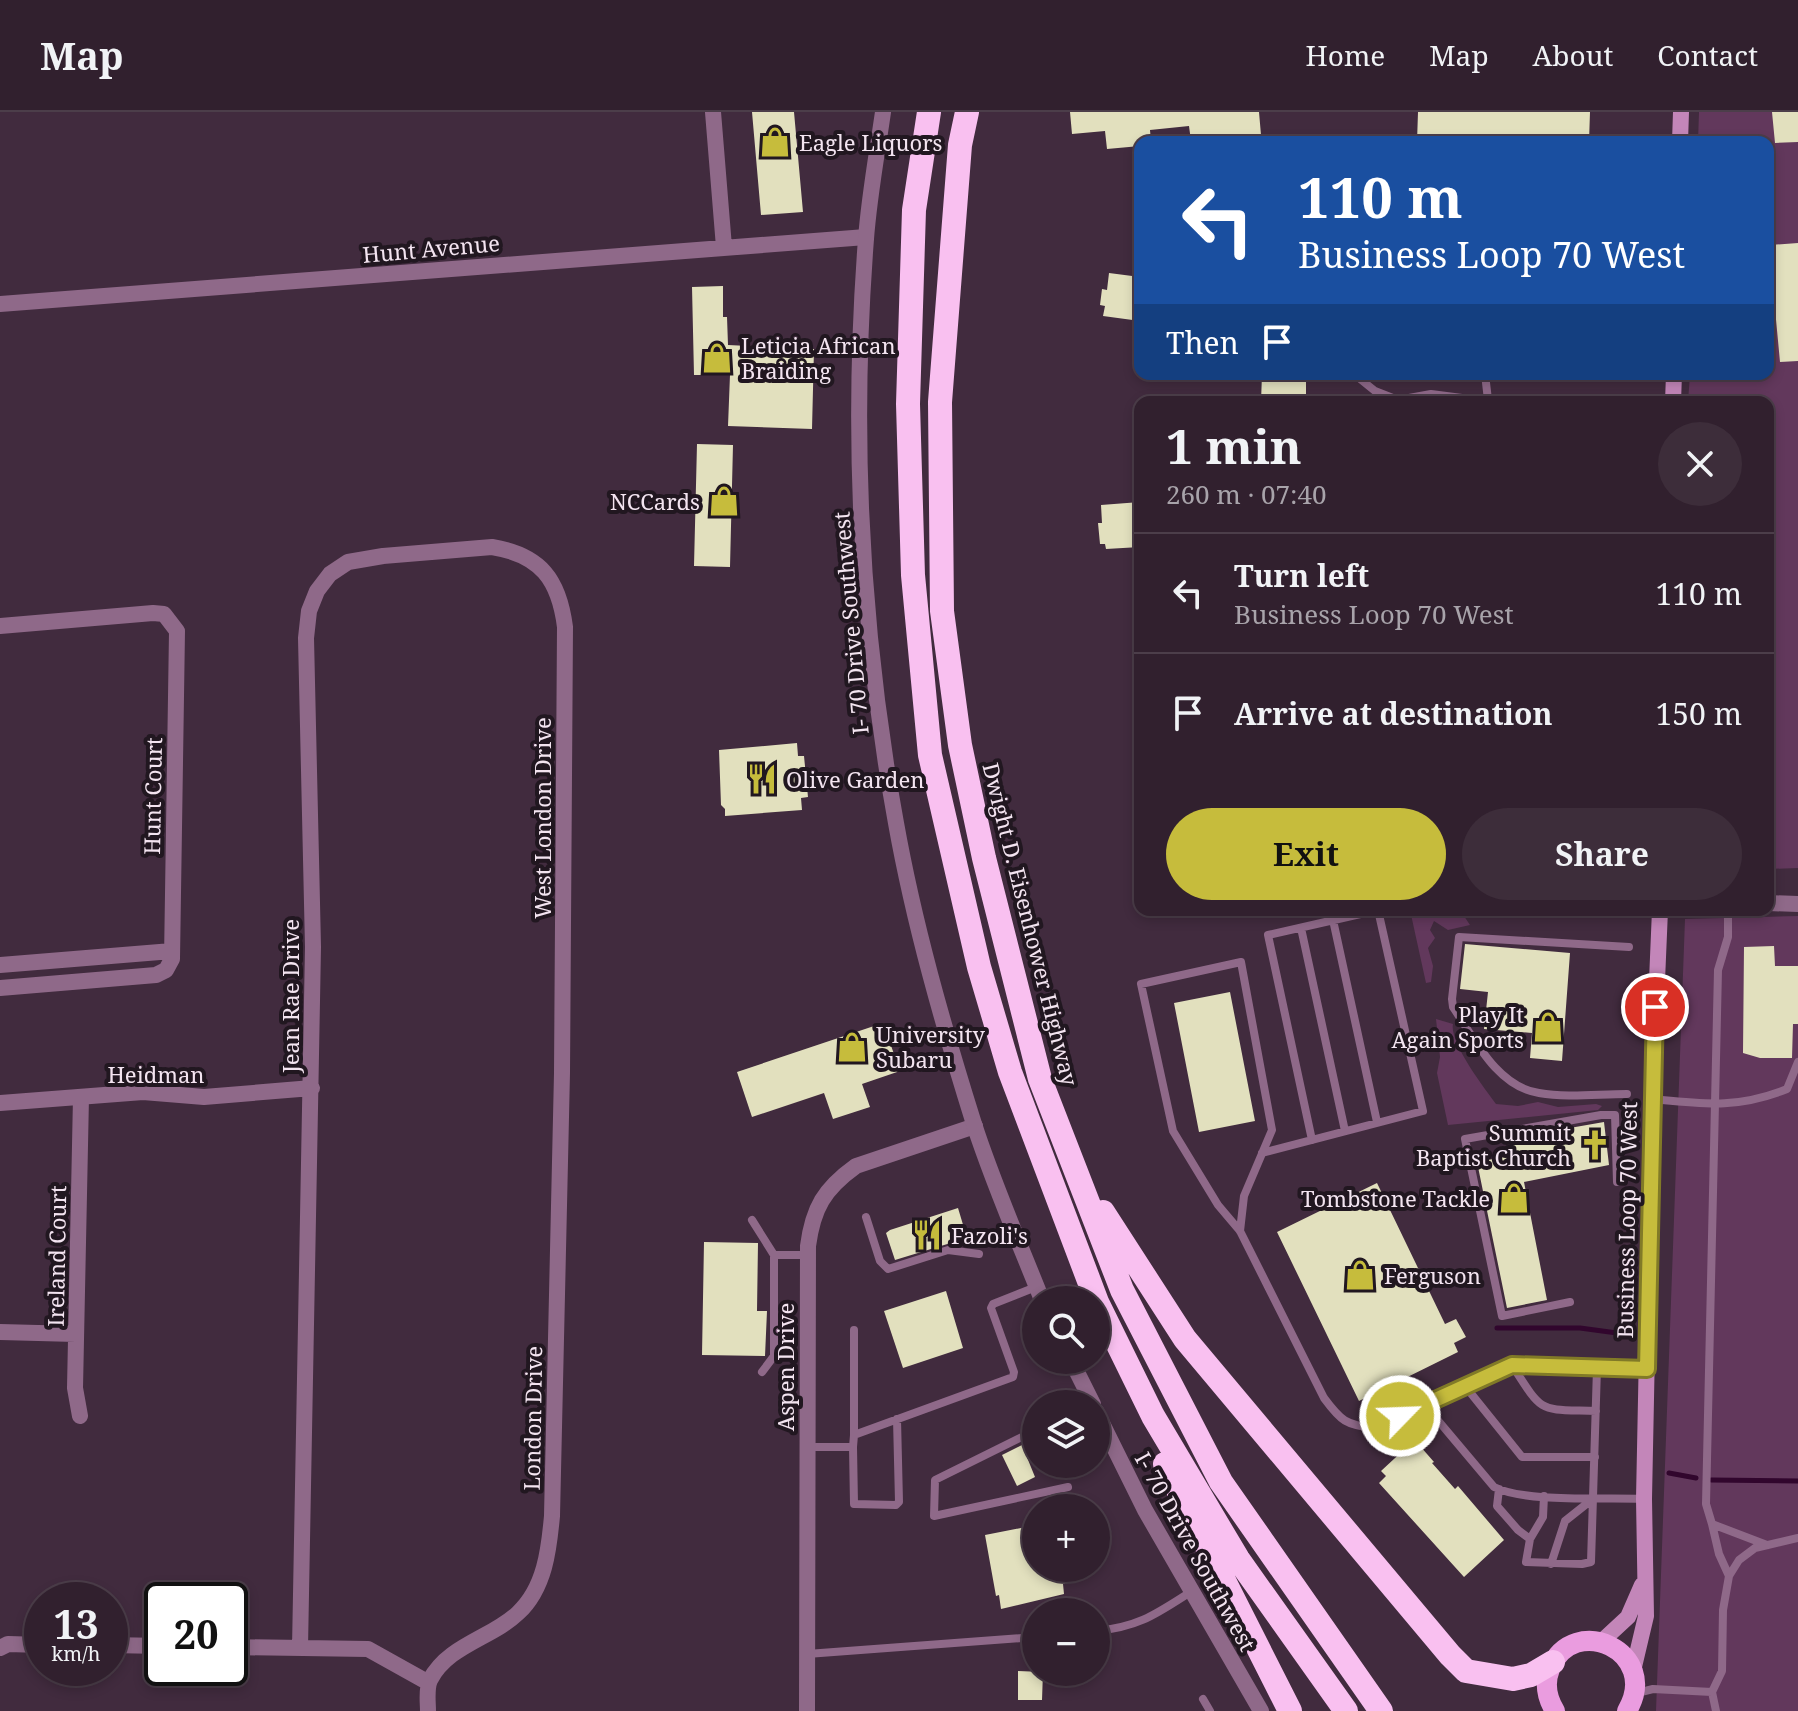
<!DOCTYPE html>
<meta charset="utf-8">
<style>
:root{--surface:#31202e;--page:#3d2d3a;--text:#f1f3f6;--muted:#a8a3aa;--line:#4c3e4a;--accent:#c6bc3c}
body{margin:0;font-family:"Noto Serif",serif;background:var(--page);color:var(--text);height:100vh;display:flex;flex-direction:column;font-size:30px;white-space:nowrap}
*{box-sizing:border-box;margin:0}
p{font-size:26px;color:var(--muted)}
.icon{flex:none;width:44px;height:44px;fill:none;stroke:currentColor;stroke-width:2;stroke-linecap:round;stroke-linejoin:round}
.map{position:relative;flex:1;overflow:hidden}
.side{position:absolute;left:1134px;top:284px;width:640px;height:520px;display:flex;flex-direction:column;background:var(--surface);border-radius:16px;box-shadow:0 4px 12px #0003,0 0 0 2px var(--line)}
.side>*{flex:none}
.guide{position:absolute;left:1134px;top:24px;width:640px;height:244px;border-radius:16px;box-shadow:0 4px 12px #0003,0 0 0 2px var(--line);background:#1a4fa0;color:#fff;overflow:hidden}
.controls{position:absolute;left:1022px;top:1174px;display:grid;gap:16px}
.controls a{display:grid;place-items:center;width:88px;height:88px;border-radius:50%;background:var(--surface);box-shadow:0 4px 12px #0003,0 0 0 2px var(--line);font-size:40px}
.speed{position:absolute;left:24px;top:1470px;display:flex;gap:16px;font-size:40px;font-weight:700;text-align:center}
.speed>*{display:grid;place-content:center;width:104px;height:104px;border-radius:50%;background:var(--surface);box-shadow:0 4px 12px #0003,0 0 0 2px var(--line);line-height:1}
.speed small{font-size:20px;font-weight:400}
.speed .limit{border:4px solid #111;border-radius:12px;background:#fff;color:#111}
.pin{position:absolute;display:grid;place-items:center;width:68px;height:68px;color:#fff;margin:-34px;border:4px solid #fff;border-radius:50%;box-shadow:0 2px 8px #0007}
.me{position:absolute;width:88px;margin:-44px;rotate:66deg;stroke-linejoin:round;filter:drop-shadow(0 0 6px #0008)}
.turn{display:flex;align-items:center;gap:28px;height:168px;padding:0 32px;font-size:36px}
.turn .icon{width:104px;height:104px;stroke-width:2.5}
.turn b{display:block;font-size:56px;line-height:68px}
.then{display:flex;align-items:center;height:76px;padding:0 32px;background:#0003;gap:16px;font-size:30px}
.round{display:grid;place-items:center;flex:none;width:84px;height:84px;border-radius:42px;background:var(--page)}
.headline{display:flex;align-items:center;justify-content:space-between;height:136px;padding:0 32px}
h1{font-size:48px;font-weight:700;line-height:60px}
.action{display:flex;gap:16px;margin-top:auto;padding:16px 32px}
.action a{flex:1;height:92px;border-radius:48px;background:var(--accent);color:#111;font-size:32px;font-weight:700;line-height:92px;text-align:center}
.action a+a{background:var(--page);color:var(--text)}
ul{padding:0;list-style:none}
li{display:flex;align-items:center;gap:24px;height:120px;padding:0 32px;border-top:2px solid var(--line)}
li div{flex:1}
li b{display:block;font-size:30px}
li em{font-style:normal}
header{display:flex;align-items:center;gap:48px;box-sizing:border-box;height:112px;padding:0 40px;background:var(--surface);border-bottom:2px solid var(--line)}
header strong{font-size:38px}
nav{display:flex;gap:44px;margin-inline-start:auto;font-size:28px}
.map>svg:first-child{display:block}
.green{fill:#62385c}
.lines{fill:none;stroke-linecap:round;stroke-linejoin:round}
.stream{stroke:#31062d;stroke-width:5}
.building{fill:#e2e0be}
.service{stroke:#8f6989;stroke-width:8}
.minor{stroke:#8f6989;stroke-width:16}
.tertiary{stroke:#8f6989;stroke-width:16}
.secondary{stroke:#c386b9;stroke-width:16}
.primary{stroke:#ea9cdf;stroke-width:20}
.motorway{stroke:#f9c0f0;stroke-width:24}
.route-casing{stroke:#817a27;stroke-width:20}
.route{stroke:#c6bc3c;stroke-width:14}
.labels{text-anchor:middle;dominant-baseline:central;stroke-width:8;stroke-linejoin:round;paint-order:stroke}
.poi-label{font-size:22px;fill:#f3e4f0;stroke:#211720;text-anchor:start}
.street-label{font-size:22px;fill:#f3e4f0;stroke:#211720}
</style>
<header>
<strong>Map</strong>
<nav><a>Home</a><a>Map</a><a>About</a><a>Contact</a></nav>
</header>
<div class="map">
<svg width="1798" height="1599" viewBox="0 0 1798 1599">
<rect width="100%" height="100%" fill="#412b3e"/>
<!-- green -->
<path class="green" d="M1699,0H1798V756L1768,757V290H1688L1690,262H1768V30H1698Z
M1410,798H1460L1470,813L1448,818L1434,809L1430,818L1435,826L1428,836L1433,854L1431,870L1426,871Z
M1798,804V1599H1656L1685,807Z
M1436,907L1453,912C1449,930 1484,976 1496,992L1518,994L1538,990L1558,995L1596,992L1602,994L1598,998L1448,1013L1437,961L1440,945Z"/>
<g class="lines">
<!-- stream -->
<path class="stream" d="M1497,1216H1580L1617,1221
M1669,1361L1696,1366
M1711,1368L1798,1369"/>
</g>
<!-- building -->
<path class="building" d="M752,0H794L803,100L761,103Z
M1070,0H1259L1261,23L1191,29L1189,14L1150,18L1151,30H1140V34L1107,37L1105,19L1072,22Z
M1418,0H1590L1589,30H1417Z
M1772,0H1798V30L1775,31Z
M1798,131V249L1780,250L1769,133Z
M1109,161L1140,165V209L1103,204L1105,194L1100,193L1102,177L1107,178Z
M723,174V205H727L728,233L814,237L812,317L728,314L730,263H694L692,175Z
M1262,262H1306V290H1261Z
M697,332L733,333L730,455L694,454Z
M1140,390V435L1106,437L1105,432H1100L1098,411H1102L1101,393Z
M797,631L798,644H804L808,685L801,686L802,698L725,704V697L721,693L719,638Z
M1465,832L1570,841L1562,949L1530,946L1532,921L1484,917L1488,880L1460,877Z
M1774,834L1775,854H1798V912H1793L1792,946H1760L1743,941L1744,835Z
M1230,880L1255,1009L1199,1020L1174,891Z
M883,911L900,959L862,972L870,995L833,1007L824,981L752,1005L737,960Z
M1604,1010L1609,1053L1524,1070L1547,1188L1507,1196L1477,1050L1515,1043L1512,1026Z
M1377,1071L1445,1212L1456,1207L1466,1225L1454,1231L1458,1240L1359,1289L1277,1120Z
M958,1096L967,1126L895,1148L886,1121L890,1118Z
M704,1130L758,1131L757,1199H767L765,1244L702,1243Z
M946,1179L963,1236L903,1256L884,1199Z
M1022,1333L1035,1365L1017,1374L1002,1343Z
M1408,1334L1413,1340L1420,1334L1434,1350L1432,1351L1455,1377L1458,1374L1504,1428L1464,1465L1379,1371L1386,1364L1381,1359Z
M1036,1413V1456H1063L1066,1472H1063L1064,1482L1001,1497L999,1483L996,1484L985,1423Z
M1018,1559L1043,1560L1042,1588H1018Z"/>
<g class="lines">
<!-- service -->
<path class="service" d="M1354,262L1375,279L1398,288L1431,282L1493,290
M1485,262L1488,288
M1728,798V825L1718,858L1706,1392L1712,1412L1767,1433
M1333,808L1377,1010
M1301,816L1345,1019
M1627,982C1598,982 1567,986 1539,981C1497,975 1474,926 1453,895L1452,887L1459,825L1629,835
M1652,987C1704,992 1737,997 1787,977L1798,950
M1262,1041C1315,1027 1369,1013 1423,999L1378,798L1268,823L1312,1028
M866,1105L880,1149L888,1157L948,1138L979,1142
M752,1108L774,1143V1244L762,1260
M1240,1119L1244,1084L1272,1018L1241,850L1141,872L1173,1019L1218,1093L1240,1119L1324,1286C1341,1309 1346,1313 1374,1316L1512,1253L1646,1257
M774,1143H808
M1570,1190L1502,1204L1465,1027L1601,1003H1615L1617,1070
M1512,1253C1544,1303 1538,1297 1596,1299
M1465,1274L1522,1345H1595
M1425,1293L1494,1375C1526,1391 1605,1385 1643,1387
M1036,1318L935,1368L934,1404L1068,1375
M854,1323V1218
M808,1335H853L854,1323L1013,1265L1014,1260L991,1196L993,1192L1036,1175
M853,1335L854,1392L896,1393L899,1390L897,1307
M1499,1377L1497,1394L1518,1418L1530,1427
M1544,1384L1543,1405L1530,1427L1526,1450L1582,1452L1591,1450L1597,1256
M1712,1412L1719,1442L1729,1464
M1551,1452L1565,1409L1594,1386
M1096,1519C1139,1515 1156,1502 1192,1479
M807,1542L1036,1525
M1637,1581L1653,1577L1712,1580
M1203,1587L1210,1599
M1716,1599L1712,1580L1722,1559L1723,1498L1729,1464L1739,1448L1755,1436L1798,1426"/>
<!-- minor -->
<path class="minor" d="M713,0L724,135
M0,192L866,125
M0,514L153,501L164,502L177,519L172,847L166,858L156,863L0,876
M1768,791L1798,792
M0,853L172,839
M0,991L143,980L204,985L312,976
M0,1220L76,1222
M80,1304L75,1276L81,985
M110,1533L162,1534
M230,1535L368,1537L429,1571
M0,1536L8,1532L42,1533
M300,1536L313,835L306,526L309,499L317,479L330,462L348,450L383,444L492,435C541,443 559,468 565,515L562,961L552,1404C549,1437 545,1476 518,1501C492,1526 448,1533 430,1568C426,1577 428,1590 428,1599
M807,1599L808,1134C813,1096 824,1077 856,1054L975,1014"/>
<!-- tertiary -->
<path class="tertiary" d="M883,0C877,42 869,85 866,127C851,321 861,519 896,711C914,812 943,913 974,1012C993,1071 1019,1130 1042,1188
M1071,1248L1093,1292
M1096,1299L1145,1398L1261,1599"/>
<!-- secondary -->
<path class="secondary" d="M1680,30L1681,0
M1673,290L1674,262
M1601,1530L1628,1505L1642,1473
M1633,1559L1646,1504L1644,1387L1652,987L1660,798"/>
<!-- primary -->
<path class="primary" d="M1555,1599C1547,1586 1544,1572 1550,1557C1573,1499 1662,1540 1627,1599"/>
<!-- motorway -->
<path class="motorway" d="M929,0L914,98L908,292L913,463L930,643L979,855L1010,960L1097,1190L1153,1304L1238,1447L1346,1599
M967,0L960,33L940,290L942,499L960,633L984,746L1040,967L1122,1178L1221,1370L1381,1599
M1103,1100L1185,1227L1450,1543L1466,1559L1513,1567L1531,1563L1553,1550
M1165,1352L1290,1599"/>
</g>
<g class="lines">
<!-- route casing -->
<g class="route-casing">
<path id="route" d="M1400,1304L1512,1253L1647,1257L1655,895"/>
</g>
<!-- route -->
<use href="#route" class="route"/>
</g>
<!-- icons -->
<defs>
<g id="shop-bare" transform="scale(2.4)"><path d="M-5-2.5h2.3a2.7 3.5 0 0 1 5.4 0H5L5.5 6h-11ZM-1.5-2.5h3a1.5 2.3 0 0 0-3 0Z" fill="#c6bc3c" stroke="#211720" stroke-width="2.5" paint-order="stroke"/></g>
<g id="restaurant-bare" transform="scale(2.4)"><path d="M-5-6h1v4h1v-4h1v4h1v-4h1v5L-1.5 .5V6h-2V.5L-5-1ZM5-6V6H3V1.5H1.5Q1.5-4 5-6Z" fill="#c6bc3c" stroke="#211720" stroke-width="2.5" paint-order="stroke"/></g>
<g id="church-bare" transform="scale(2.4)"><path d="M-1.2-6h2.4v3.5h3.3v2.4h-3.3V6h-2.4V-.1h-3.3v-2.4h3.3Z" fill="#c6bc3c" stroke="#211720" stroke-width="2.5" paint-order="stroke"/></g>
</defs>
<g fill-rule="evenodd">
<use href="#shop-bare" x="775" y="30"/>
<use href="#shop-bare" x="717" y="246"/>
<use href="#shop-bare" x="724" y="389"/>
<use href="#restaurant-bare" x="762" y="667"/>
<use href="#shop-bare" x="1548" y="915"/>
<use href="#shop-bare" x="852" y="935"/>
<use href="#church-bare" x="1595" y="1033"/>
<use href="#shop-bare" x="1514" y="1086"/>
<use href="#restaurant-bare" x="927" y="1123"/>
<use href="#shop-bare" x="1360" y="1163"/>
</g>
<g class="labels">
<!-- poi labels -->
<g class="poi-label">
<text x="799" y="30">Eagle Liquors</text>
<text x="741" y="233">Leticia African<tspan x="741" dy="25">Braiding</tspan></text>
<text x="700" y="389" text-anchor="end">NCCards</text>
<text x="786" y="667">Olive Garden</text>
<text x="1524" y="902" text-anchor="end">Play It<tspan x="1524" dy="25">Again Sports</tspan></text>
<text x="876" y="922">University<tspan x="876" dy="25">Subaru</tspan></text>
<text x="1571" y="1020" text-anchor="end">Summit<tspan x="1571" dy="25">Baptist Church</tspan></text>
<text x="1490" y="1086" text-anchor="end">Tombstone Tackle</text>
<text x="951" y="1123">Fazoli's</text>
<text x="1384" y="1163">Ferguson</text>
</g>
<!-- street labels -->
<g class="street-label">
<text transform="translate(431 136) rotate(-5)">Hunt Avenue</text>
<text transform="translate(850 511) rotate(-95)">I- 70 Drive Southwest</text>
<text transform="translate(152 684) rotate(-89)">Hunt Court</text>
<text transform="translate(542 706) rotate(-90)">West London Drive</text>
<text transform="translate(1031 812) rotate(76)">Dwight D. Eisenhower Highway</text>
<text transform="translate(290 884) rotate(-90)">Jean Rae Drive</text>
<text x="156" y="962">Heidman</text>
<text transform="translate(1626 1108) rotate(-89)">Business Loop 70 West</text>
<text transform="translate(56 1144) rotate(-89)">Ireland Court</text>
<text transform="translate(785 1255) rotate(-90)">Aspen Drive</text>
<text transform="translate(532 1306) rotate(-89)">London Drive</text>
<text transform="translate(1196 1439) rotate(61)">I- 70 Drive Southwest</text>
</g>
</g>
</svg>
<div class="controls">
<a><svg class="icon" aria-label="search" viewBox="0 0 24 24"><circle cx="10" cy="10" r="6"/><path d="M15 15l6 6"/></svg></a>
<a><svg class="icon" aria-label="layers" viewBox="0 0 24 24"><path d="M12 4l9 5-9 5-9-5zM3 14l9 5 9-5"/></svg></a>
<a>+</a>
<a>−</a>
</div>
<div class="speed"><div>13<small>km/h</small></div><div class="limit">20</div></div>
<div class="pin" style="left:1655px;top:895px;background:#d93025"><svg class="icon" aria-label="arrive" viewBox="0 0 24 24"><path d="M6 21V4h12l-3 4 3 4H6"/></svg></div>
<svg class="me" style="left:1400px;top:1304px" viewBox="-20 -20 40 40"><circle r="17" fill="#c6bc3c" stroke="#fff" stroke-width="3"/><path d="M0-11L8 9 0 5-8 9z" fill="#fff"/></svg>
<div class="guide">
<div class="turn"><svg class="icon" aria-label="left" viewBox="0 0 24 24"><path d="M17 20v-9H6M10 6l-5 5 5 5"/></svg><div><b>110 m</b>Business Loop 70 West</div></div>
<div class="then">Then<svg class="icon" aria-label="arrive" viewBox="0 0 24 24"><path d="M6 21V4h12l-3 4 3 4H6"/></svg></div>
</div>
<section class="side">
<div class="headline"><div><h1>1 min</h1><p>260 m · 07:40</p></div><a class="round"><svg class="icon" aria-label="close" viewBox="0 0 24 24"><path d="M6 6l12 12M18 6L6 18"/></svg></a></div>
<ul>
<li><svg class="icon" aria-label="left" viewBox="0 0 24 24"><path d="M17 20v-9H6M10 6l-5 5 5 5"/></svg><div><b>Turn left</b><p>Business Loop 70 West</p></div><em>110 m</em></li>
<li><svg class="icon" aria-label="arrive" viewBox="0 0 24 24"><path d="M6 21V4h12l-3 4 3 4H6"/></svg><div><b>Arrive at destination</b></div><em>150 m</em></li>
</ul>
<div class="action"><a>Exit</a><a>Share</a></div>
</section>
</div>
